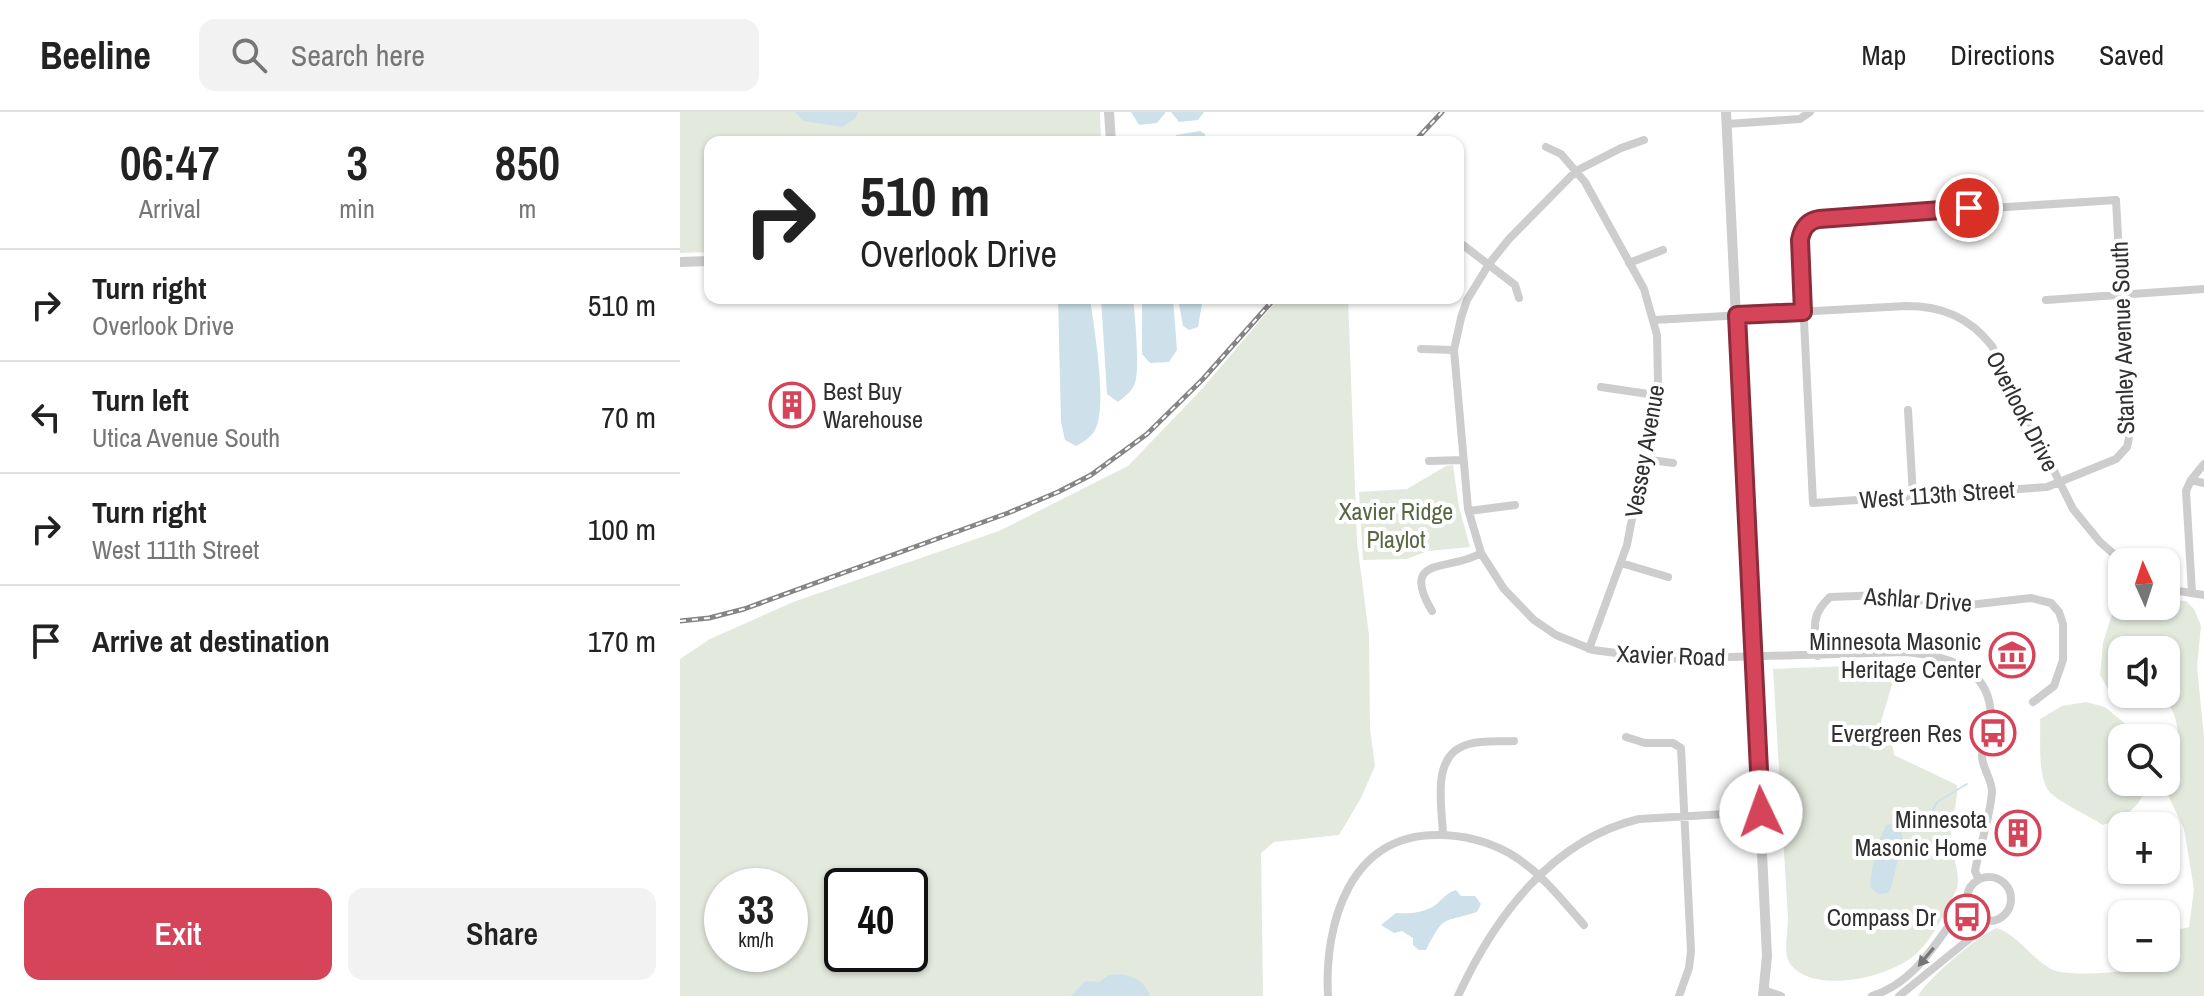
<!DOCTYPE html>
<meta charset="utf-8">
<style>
:root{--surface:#fff;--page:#f2f2f2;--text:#222;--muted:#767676;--line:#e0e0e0;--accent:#d6445a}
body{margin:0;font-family:"Archivo Narrow",sans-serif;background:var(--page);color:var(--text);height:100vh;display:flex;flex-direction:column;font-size:30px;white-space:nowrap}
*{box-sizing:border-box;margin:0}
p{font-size:26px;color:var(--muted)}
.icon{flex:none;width:44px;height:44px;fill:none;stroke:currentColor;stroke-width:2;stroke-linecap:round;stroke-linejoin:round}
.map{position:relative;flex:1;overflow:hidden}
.panel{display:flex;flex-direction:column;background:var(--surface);width:680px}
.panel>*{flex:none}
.top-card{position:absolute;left:24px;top:24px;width:760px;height:168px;border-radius:16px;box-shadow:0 2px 6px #0004;background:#fff;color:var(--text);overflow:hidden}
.needle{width:52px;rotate:357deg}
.buttons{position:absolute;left:1428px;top:436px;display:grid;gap:16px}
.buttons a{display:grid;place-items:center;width:72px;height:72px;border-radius:16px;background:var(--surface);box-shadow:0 2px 6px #0004;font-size:40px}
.speed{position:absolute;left:24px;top:756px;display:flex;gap:16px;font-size:40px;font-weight:700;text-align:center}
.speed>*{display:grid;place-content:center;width:104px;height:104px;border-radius:50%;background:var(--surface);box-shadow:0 2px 6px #0004;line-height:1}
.speed small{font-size:20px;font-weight:400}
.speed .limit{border:4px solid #111;border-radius:12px;background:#fff;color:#111}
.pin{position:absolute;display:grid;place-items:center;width:68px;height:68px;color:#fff;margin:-34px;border:4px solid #fff;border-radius:50%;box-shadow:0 2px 8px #0007}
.me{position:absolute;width:88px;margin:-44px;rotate:357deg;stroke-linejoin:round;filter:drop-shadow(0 0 6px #0008)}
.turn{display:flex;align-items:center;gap:28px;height:168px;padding:0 24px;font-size:36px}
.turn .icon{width:104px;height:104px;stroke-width:2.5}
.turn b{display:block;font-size:56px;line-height:68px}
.eta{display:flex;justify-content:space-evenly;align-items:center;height:136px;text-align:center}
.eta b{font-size:48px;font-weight:600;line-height:56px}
.button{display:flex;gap:16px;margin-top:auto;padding:16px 24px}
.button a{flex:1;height:92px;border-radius:16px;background:var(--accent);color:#fff;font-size:32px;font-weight:600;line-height:92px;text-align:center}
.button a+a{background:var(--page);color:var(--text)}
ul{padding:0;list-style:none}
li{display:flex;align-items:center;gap:24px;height:112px;padding:0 24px;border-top:2px solid var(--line)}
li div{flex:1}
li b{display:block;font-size:30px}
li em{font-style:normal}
header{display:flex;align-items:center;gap:48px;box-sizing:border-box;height:112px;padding:0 40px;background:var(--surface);border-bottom:2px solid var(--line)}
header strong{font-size:38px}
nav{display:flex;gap:44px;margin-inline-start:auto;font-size:28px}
.search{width:560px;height:72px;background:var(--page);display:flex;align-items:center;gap:20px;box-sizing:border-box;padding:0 28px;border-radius:16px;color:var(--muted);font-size:30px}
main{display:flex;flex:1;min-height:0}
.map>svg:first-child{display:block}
.green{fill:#e4e9dd;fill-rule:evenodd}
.water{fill:#cee1ea}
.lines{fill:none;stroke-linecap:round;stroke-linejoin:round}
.stream{stroke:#cee1ea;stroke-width:2}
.minor{stroke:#cdcdcd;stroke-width:8}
.tertiary{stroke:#cdcdcd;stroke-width:10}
.rail-casing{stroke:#858585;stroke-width:5}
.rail{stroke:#fff;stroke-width:2;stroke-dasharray:6;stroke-linecap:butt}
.oneway{fill:#777}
.route-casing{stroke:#8b2c3a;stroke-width:20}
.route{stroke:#d6445a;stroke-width:14}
.labels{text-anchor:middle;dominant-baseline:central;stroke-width:8;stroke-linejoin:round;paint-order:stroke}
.street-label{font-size:24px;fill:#303030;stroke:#fff}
.poi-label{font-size:24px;fill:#303030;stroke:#fff;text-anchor:end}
.park-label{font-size:24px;fill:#576841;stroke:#fff}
</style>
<header>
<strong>Beeline</strong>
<div class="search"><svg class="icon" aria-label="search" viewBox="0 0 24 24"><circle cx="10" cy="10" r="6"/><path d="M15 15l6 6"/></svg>Search here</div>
<nav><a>Map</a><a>Directions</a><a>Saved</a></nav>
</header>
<main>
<section class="panel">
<div class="eta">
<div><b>06:47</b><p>Arrival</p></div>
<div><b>3</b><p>min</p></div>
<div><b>850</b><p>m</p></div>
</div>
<ul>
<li><svg class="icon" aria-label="right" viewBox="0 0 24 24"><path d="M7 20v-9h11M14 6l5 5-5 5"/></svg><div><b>Turn right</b><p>Overlook Drive</p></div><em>510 m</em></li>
<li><svg class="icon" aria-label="left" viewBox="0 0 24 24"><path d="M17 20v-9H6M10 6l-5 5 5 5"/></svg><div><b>Turn left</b><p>Utica Avenue South</p></div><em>70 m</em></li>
<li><svg class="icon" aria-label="right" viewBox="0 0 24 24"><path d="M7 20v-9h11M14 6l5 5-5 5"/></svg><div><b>Turn right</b><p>West 111th Street</p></div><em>100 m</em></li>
<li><svg class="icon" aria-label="arrive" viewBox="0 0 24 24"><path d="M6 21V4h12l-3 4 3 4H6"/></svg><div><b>Arrive at destination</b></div><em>170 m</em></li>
</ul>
<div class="button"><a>Exit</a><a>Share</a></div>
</section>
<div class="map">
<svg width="1524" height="884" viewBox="0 0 1524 884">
<rect width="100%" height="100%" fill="#fff"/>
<!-- green -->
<path class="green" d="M0,0H420L421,30H30V140L0,141Z
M599,186H668L677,430L689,523L690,616L695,654L681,686L659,723L594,730L581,741L583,884H0V547L30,527L113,490L319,419L448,354L521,278ZM42,774H110V842H42ZM162,774H230V842H162Z
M773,353L779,395L790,435L748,439L727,447L683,448L679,380L727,377L766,354Z
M1486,488L1506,489L1514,497L1521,514L1517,555L1524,625V884H1238C1247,868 1299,822 1317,816C1339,824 1351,846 1371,857C1386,865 1442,861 1458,856L1465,846H1486L1488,820L1509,815L1514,777L1504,717L1482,670H1486V635L1497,632C1499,612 1495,596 1480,582H1486V538H1442V582H1455H1431L1420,563L1423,531L1433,499L1442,494H1486Z
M1218,552L1201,610L1213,636L1214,643L1277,673C1278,691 1271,708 1271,725C1271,744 1281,758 1277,777C1266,797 1255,824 1238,840C1210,868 1126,884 1108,848C1104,836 1108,818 1108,806L1093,557Z
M1406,590L1425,595L1462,626H1442V670H1474L1466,675C1459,697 1444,706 1423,713C1411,705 1374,688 1368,678C1357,660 1361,628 1360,607L1382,594Z"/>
<!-- water -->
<path class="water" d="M115,0H178L175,7L162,15L123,9Z
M451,0H486L477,11L459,13Z
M491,0H524L518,8L499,10Z
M520,19L525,22L526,30H494L496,23Z
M378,186H410C414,216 428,293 415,318C411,325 404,330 396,334L385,328L381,310Z
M421,186H453C455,203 460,257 455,271C452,280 444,285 438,290L427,282Z
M462,186H493L497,238L489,250L470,251L462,242Z
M498,186H523L518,215L509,218L503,214Z
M1212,712L1219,713L1223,727L1211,776L1208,781L1198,782L1190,775C1192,753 1196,732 1206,713Z
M776,778L781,784H795L801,792L797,800C760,812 766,801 746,838H739L733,833V826L722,819L714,821L701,813L716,801C729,802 742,801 754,794C762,788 766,781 776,778Z
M440,862C455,864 465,870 470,884H391L405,869L418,870L429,863Z"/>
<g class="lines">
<!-- stream -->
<path class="stream" d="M1221,719L1244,709L1250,703L1257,690L1287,672"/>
<!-- minor -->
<path class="minor" d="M1047,12L1120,7L1130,0
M964,28L941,36L896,59L829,127L809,152L787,188L781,206L774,238L788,397L801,441L824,477L854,508L876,523L913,538L983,547L1225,540C1269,544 1312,556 1311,608C1311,620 1302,632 1302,644C1302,656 1312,667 1312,680C1310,706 1300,733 1295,759L1298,766
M866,35L881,42L905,70L964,177L977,223L978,269L947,433L909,537
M1436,88L1449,326L1447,335L1436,347L1367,375L1133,391L1120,128L1125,114L1139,107Z
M783,133L835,173L839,186
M949,151L983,138
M1366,188L1524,177
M974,208L1226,194C1262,194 1289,205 1312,234L1393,397L1420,430L1443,450
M741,237L774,238
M921,275L975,283
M1228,298L1233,384
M963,347L993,351
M749,349L783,348
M1511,368L1524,371
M789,399L835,393
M941,451L988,465
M1486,477L1524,483
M1512,480L1506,379L1511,368L1524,352
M752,499C718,442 772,460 801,441
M1138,544C1135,518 1129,504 1150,485L1203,483L1280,494L1351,486L1371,491L1379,500L1383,512V548L1374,574L1353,590
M946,625L965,631H993L1001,636L1011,839L1009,856L999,884
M763,723C762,693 750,642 789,632C803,628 820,630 834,629
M1287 787a22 22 0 1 1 44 0a22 22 0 1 1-44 0Z
M1084,878L1101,884
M648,884C644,811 670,722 758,723C783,723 807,729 829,741C860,759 881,787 904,813
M778,884C814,806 871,728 959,707L1081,700
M1192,884C1239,869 1257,826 1287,790
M1219,884L1298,820L1306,810"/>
<!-- tertiary -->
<path class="tertiary" d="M429,0L431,30
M1046,0L1087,844L1083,884
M0,150L30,149"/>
<!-- rail casing -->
<g class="rail-casing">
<path id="rail" d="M734,30L762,0
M0,509L29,506L64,497L328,401L378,380L411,363L467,322L523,267L595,186"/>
</g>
<!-- rail -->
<use href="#rail" class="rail"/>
</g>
<!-- one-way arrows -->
<defs><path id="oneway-solid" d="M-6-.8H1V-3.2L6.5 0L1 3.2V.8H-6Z" transform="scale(2)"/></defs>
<use class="oneway" href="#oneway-solid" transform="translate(1246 845) rotate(130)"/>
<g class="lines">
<!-- route casing -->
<g class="route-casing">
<path id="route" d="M1081,700L1057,203L1123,200L1120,128C1122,117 1127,109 1139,107L1289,96"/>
</g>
<!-- route -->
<use href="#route" class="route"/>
</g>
<!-- icons -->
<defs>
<g id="building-ring" transform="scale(2.3)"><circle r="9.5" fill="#fff" stroke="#d6445a" stroke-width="1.5"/><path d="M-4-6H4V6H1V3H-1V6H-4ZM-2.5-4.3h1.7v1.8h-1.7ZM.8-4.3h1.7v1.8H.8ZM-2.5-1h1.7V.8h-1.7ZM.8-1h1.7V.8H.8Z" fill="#d6445a"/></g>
<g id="museum-ring" transform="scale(2.3)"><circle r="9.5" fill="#fff" stroke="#d6445a" stroke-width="1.5"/><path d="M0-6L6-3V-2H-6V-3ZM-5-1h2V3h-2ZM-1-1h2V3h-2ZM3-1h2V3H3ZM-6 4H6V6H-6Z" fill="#d6445a"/></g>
<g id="bus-ring" transform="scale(2.3)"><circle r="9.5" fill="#fff" stroke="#d6445a" stroke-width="1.5"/><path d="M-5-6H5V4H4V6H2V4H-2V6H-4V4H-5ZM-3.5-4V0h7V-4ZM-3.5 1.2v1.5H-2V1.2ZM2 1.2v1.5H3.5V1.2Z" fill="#d6445a"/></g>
</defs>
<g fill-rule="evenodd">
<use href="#building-ring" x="112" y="293"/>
<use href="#museum-ring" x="1332" y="543"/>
<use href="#bus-ring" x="1313" y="621"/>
<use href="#building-ring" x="1338" y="721"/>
<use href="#bus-ring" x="1287" y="805"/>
</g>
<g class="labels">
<!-- street labels -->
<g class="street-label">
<text transform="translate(1442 226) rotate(-92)">Stanley Avenue South</text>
<text transform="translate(1343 299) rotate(63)">Overlook Drive</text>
<text transform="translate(964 339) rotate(-80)">Vessey Avenue</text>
<text transform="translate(1257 382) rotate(-4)">West 113th Street</text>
<text transform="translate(1238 487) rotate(4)">Ashlar Drive</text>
<text transform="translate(991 543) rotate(2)">Xavier Road</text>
</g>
<!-- poi labels -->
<g class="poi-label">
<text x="143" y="279" text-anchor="start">Best Buy<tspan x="143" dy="28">Warehouse</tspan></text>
<text x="1301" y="529">Minnesota Masonic<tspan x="1301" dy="28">Heritage Center</tspan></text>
<text x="1282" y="621">Evergreen Res</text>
<text x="1307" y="707">Minnesota<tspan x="1307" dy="28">Masonic Home</tspan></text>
<text x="1256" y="805">Compass Dr</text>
</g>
<!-- park labels -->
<g class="park-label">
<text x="716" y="399">Xavier Ridge<tspan x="716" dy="28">Playlot</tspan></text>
</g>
</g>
</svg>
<div class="buttons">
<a><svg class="needle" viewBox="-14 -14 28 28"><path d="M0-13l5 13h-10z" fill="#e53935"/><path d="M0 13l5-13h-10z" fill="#767676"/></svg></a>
<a><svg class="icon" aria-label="sound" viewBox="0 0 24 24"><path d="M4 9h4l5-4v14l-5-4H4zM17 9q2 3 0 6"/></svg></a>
<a><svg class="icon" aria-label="search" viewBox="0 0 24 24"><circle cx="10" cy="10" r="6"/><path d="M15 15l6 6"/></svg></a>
<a>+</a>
<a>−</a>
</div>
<div class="speed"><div>33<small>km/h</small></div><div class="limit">40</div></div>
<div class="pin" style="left:1289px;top:96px;background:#d93025"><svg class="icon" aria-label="arrive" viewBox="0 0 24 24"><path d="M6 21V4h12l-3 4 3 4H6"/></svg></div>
<svg class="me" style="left:1081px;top:700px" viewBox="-20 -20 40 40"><circle r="19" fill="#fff"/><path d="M0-13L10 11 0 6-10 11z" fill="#d6445a"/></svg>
<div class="top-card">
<div class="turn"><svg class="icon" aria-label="right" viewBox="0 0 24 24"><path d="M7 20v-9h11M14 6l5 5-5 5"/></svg><div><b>510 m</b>Overlook Drive</div></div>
</div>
</div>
</main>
